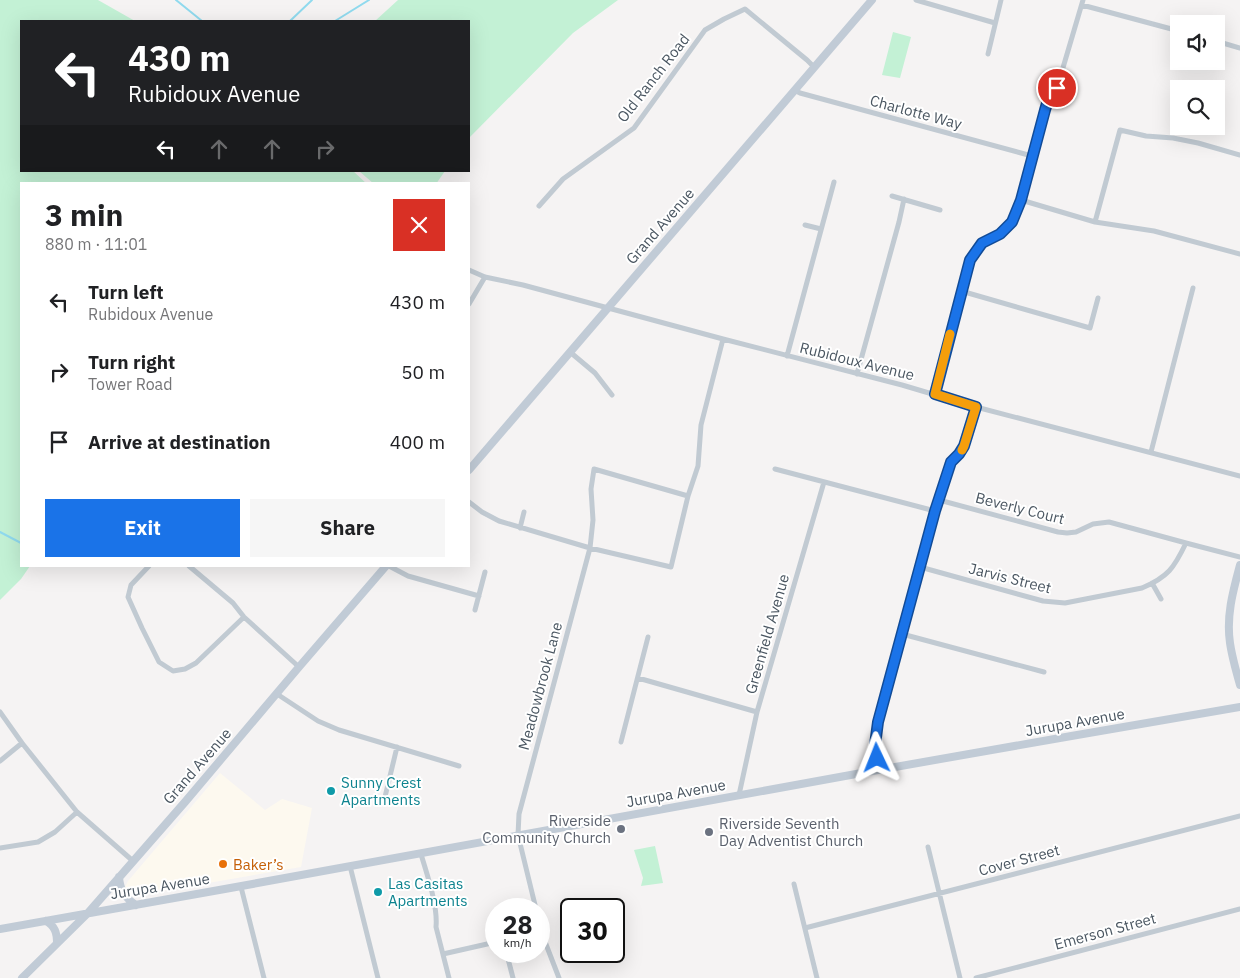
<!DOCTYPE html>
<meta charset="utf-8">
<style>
:root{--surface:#fff;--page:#f6f6f6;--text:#202124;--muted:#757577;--accent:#1a73e8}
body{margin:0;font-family:"IBM Plex Sans",sans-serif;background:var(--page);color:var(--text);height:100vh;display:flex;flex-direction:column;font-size:19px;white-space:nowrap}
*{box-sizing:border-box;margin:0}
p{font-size:16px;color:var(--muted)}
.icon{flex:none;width:28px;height:28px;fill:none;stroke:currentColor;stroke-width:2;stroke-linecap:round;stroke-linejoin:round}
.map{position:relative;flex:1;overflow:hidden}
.panel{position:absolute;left:20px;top:182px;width:450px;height:385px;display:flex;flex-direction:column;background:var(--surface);border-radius:0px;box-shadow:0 5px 20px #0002}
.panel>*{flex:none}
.guide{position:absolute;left:20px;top:20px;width:450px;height:152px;border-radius:0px;box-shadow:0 5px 20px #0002;background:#202124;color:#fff;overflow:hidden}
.controls{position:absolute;left:1170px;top:15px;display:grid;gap:10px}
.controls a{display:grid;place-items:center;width:55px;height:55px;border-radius:0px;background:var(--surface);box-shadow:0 5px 20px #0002;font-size:25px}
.speed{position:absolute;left:485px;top:898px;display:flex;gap:10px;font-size:25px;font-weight:700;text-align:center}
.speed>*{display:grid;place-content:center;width:65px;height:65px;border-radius:50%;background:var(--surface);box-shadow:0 5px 20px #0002;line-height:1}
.speed small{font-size:12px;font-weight:400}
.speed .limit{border:2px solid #111;border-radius:8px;background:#fff;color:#111}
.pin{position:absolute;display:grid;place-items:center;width:42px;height:42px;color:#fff;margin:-21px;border:2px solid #fff;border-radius:50%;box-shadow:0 1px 5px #0007}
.me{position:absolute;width:55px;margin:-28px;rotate:358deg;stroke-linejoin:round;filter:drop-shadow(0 0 4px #0008)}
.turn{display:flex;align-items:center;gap:18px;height:105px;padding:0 25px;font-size:22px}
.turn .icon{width:65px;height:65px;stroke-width:2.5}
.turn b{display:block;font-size:35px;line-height:42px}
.lanes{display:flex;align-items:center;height:48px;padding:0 25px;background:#0003;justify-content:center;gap:25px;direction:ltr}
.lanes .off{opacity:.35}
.round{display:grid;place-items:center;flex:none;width:52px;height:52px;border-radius:0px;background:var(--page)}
.headline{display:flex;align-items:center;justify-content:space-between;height:85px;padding:0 25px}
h1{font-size:30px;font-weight:800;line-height:38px}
.primary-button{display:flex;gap:10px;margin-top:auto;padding:10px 25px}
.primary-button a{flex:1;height:58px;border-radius:0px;background:var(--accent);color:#fff;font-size:20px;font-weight:800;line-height:58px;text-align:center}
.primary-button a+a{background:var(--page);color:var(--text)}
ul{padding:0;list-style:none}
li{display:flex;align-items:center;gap:15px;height:70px;padding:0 25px}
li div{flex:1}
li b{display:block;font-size:19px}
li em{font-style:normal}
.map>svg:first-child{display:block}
.commercial{fill:#fdf9ef}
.green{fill:#c3f1d5}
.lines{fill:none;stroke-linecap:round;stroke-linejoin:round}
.stream{stroke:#90daee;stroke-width:2}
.street{stroke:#c1cad2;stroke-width:5}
.secondary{stroke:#c1cbd6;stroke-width:8}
.route-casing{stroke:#114b97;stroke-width:12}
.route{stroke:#1a73e8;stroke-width:9}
.slow{stroke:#f59e0b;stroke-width:9}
.culture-dot{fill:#0f9aa8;stroke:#fff;stroke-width:2}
.worship-dot{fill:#6b7280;stroke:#fff;stroke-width:2}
.food-dot{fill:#e8710a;stroke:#fff;stroke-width:2}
.labels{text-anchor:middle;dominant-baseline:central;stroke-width:4;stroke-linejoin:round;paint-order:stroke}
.street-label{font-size:15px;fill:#4a5661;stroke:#fff}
.culture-label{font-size:15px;fill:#0d838f;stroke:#fff;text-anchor:start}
.worship-label{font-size:15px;fill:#5b616d;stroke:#fff;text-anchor:end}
.food-label{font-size:15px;fill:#c56008;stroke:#fff;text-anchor:start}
</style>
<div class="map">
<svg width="1240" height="978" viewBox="0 0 1240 978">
<rect width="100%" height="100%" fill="#f5f3f3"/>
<!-- commercial -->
<path class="commercial" d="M220,773L265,810L282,799L312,808L301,867L133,896L129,895L125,887L128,881Z"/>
<!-- green -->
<path class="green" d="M0,0H98L135,21H21V171H353L367,184H21V566H30L21,579L0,600Z
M398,0H618L573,33L469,138V21H375Z
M893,32L911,37L900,78L882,75Z
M359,171H445L436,184H374Z
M655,846L663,883L641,886L643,878L634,850Z"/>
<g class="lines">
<!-- stream -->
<path class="stream" d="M176,0L202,21
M290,21L312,0
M335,21L369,0
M0,532L21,543"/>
<!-- street -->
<path class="street" d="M916,0L995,23
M1082,5L1179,31
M1216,41L1240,48
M988,54L1001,0
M794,90L800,93L1032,156
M892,196L940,210
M1021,200L1095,222L1154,231L1240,254
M539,206L563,179L634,128L705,30L724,19L745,9L807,60L814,67
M1095,222L1120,130L1146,136L1173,138L1198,143L1240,155
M805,225L821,229
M469,270L485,277L523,285L723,339L902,385L976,407L1240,476
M961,291L1090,328L1098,298
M469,304L485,277
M570,352L595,373L612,395
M787,356L834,182
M857,374L899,222L904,199
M935,394L970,260L982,243L1001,234L1013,222L1021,200L1045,109L1048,100L1057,88L1083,0
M1151,452L1193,288
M775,469L935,511
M939,500L1058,532L1067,533L1076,532L1093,524L1109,522L1186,543L1240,557
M469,502L482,512L499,521L590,548L671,567L688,496L698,466L701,425L723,339
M520,528L524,512
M149,566L131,585L128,597L142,628L159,662L173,671L185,669L196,663L244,617
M189,566L233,603L244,617L299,667
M389,566L408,576L479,596
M920,567L1043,601L1065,603L1142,588C1168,577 1174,568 1186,543
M1152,583L1161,599
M475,610L485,572
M902,634L1044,672
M638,678L757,712
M277,694L318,721L339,730L459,766
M0,712L22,743L77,812L133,861
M621,742L648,637
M0,761L22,743
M878,770L875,745L876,734L935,511L951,462L959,455L964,446L976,407
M739,795L757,712L824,482
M384,801L397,747
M928,847L960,978
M0,848L38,842L55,832L77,812
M421,854C427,875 438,905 436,927L449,978
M350,866L378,978
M794,884L817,978
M241,887L264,978
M536,909L518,835L519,814L590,548L593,520L591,489L594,469L688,496
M539,922L542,934L559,978
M805,928L1240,816
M506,951L513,978
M443,954L496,942
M976,978L1240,909"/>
<!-- secondary -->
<path class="secondary" d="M469,470L872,0
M1240,565C1233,591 1226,616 1230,643C1232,657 1236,671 1240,685
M119,877C120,890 125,898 136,905
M46,921C55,926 57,933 57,943
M0,929C293,878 585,822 878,770C999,748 1119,728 1240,707
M22,978L88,913L185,802L299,667L386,566"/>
</g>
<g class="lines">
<!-- route casing -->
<g class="route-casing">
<path id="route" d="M877,758L875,745L878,722L935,511L951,462L959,454L964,446L976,407L935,394L970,260L982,243L1000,234L1012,222L1021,200L1045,110L1048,100L1057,88"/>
</g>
<!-- route -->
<use href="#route" class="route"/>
<!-- slow -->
<path class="slow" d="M950,334L935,394L976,407L964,446L962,450"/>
</g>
<!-- markers -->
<g class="culture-dot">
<circle cx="331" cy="791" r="5"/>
<circle cx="378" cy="892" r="5"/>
</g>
<g class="worship-dot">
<circle cx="621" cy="829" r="5"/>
<circle cx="709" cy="832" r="5"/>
</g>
<circle class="food-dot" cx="223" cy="864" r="5"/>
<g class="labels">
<!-- street labels -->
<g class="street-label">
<text transform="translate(653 78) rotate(-52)">Old Ranch Road</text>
<text transform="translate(916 112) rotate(15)">Charlotte Way</text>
<text transform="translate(660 226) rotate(-49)">Grand Avenue</text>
<text transform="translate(857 361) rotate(14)">Rubidoux Avenue</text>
<text transform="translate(1020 508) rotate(14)">Beverly Court</text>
<text transform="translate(1010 578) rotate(14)">Jarvis Street</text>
<text transform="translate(767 634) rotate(-74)">Greenfield Avenue</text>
<text transform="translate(540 686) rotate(-75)">Meadowbrook Lane</text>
<text transform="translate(1075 722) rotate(-10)">Jurupa Avenue</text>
<text transform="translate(197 766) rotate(-49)">Grand Avenue</text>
<text transform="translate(676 793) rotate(-10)">Jurupa Avenue</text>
<text transform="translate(1019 860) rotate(-15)">Cover Street</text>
<text transform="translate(160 886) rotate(-9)">Jurupa Avenue</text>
<text transform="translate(1105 931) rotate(-15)">Emerson Street</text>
</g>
<!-- culture labels -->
<g class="culture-label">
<text x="341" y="782">Sunny Crest<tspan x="341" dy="17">Apartments</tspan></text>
<text x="388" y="883">Las Casitas<tspan x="388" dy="17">Apartments</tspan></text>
</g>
<!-- worship labels -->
<g class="worship-label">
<text x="611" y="820">Riverside<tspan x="611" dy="17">Community Church</tspan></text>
<text x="719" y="823" text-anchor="start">Riverside Seventh<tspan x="719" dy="17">Day Adventist Church</tspan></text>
</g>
<!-- food labels -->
<g class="food-label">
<text x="233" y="864">Baker’s</text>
</g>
</g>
</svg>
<div class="controls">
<a><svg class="icon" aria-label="sound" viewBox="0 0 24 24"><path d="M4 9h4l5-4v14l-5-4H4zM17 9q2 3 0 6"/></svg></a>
<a><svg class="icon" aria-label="search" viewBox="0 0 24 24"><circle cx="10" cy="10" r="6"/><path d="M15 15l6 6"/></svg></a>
</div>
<div class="speed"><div>28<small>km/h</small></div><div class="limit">30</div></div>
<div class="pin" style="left:1057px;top:88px;background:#d93025"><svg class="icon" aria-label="arrive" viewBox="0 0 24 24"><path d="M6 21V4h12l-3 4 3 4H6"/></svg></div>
<svg class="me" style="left:877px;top:758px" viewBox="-20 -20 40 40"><path d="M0-17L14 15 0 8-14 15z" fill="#1a73e8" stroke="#fff" stroke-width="4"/></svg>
<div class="guide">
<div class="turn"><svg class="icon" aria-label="left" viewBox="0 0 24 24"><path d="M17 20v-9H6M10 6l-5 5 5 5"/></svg><div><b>430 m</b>Rubidoux Avenue</div></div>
<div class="lanes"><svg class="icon" aria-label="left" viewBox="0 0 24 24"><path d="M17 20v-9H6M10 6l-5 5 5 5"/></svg><svg class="icon off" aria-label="ahead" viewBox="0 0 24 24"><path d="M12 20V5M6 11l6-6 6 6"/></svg><svg class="icon off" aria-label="ahead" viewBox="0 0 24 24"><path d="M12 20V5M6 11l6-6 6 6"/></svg><svg class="icon off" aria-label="right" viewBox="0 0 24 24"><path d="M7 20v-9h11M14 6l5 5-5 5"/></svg></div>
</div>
<section class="panel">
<div class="headline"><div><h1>3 min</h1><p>880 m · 11:01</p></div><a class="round" style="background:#d93025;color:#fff"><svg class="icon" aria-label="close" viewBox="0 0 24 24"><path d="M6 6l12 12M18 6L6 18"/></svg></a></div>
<ul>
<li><svg class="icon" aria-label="left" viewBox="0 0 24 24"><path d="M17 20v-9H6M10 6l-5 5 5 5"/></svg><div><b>Turn left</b><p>Rubidoux Avenue</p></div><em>430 m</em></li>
<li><svg class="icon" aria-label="right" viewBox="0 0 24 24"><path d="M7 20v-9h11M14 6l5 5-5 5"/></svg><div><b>Turn right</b><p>Tower Road</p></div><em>50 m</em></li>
<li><svg class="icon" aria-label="arrive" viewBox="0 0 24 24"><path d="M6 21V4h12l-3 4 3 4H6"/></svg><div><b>Arrive at destination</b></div><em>400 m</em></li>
</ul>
<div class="primary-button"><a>Exit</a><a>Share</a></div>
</section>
</div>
